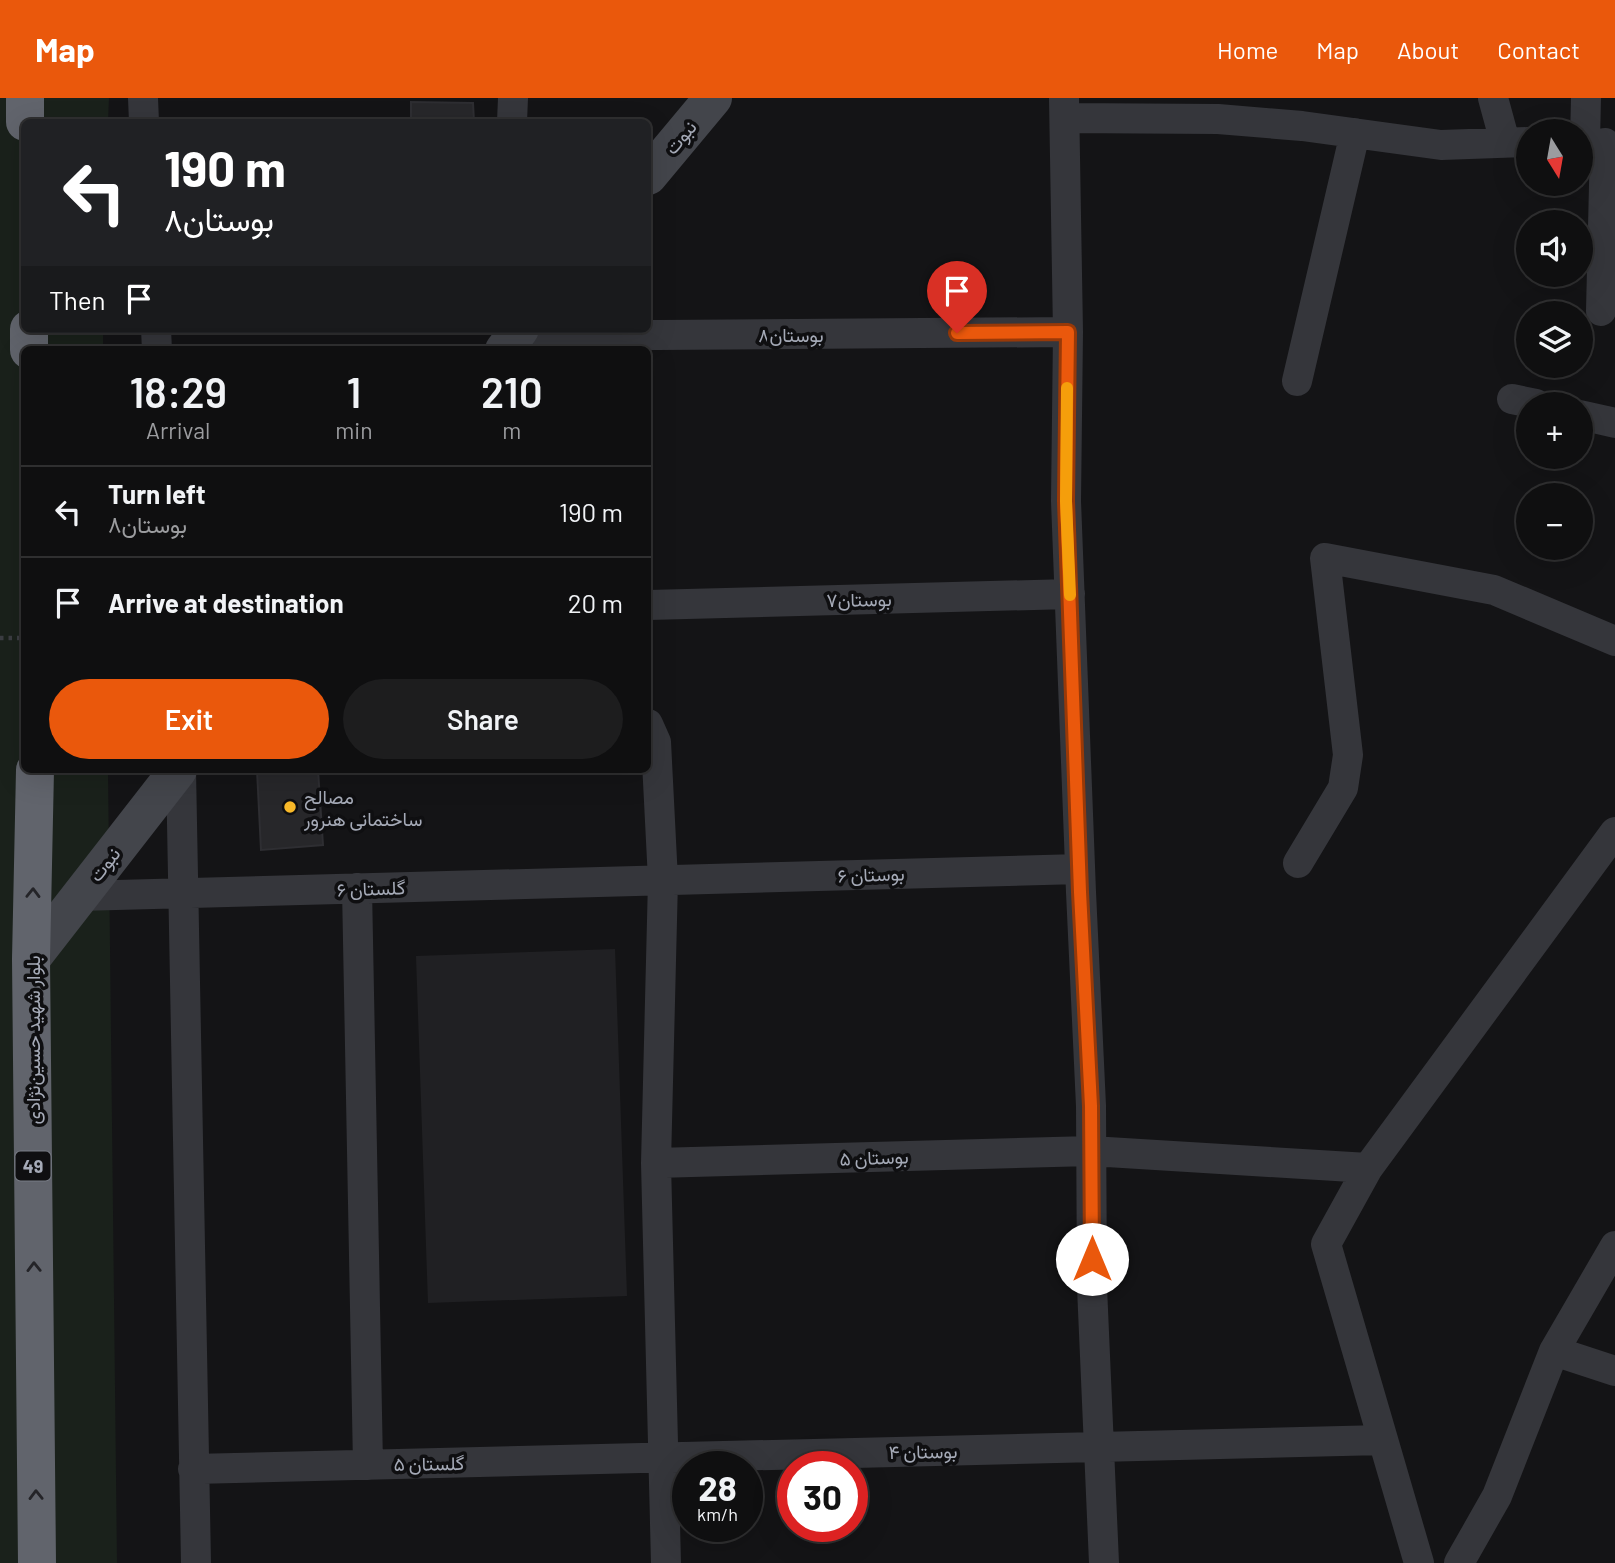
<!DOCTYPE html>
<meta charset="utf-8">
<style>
:root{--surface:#0f0f10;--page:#1d1d1e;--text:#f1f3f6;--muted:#9b9c9f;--line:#2f2f30;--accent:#ea580c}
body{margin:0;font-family:Barlow,Vazirmatn,sans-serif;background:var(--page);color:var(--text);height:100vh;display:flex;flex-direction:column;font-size:26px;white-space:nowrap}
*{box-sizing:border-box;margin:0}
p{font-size:23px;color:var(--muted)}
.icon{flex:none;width:38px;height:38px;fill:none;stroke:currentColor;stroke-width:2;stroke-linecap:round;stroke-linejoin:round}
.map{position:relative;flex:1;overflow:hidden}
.sheet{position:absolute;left:21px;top:248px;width:630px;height:427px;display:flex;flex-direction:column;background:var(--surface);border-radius:10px;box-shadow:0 7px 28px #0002,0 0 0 2px var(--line)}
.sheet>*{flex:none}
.top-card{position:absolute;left:21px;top:21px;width:630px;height:214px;border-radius:10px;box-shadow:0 7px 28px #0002,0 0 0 2px var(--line);background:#202124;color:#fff;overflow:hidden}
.needle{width:46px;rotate:169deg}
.tools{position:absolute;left:1516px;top:21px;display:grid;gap:14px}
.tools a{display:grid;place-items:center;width:77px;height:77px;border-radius:50%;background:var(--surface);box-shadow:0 7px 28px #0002,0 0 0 2px var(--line);font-size:35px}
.speed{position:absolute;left:672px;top:1353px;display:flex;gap:14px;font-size:35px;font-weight:700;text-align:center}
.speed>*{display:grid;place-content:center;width:91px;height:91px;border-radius:50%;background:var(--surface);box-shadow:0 7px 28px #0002,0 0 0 2px var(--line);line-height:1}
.speed small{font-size:18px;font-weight:400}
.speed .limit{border:10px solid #d22;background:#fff;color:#111}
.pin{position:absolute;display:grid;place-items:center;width:60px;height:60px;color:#fff;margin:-72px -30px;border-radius:50% 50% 50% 0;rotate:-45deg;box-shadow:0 0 7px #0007}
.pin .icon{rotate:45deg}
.me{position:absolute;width:77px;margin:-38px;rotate:0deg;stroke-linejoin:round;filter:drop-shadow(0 0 5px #0008)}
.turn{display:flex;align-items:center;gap:24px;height:147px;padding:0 28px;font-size:32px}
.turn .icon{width:91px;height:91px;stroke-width:2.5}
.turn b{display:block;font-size:49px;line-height:60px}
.then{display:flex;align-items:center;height:66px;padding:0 28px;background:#0003;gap:14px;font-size:26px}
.eta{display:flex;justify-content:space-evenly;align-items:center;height:119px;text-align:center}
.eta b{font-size:42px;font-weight:600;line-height:49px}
.primary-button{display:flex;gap:14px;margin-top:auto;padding:14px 28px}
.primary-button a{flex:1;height:80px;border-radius:42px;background:var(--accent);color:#fff;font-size:28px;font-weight:600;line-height:80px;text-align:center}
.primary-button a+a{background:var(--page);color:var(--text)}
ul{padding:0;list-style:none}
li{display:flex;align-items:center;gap:21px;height:91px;padding:0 28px;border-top:2px solid var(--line)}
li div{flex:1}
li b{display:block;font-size:26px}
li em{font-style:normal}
header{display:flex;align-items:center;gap:42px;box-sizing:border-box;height:98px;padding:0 35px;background:var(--accent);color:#fff}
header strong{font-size:33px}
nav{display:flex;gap:38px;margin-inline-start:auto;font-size:24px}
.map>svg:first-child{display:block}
.built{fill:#202023}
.green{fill:#1a211b}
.building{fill:#27272a;stroke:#2e2e32;stroke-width:2}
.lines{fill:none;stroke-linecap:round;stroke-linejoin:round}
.path{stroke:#3b3d42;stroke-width:4.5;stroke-dasharray:3.5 5;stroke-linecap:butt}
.street{stroke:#35363b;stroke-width:30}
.secondary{stroke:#43454b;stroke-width:38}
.highway{stroke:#61646c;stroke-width:38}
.oneway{stroke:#242428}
.route-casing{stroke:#983908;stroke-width:18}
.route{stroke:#ea580c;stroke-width:12}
.slow{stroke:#f59e0b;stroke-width:12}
.poi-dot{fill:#f9b929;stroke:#0f0f11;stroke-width:2.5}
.labels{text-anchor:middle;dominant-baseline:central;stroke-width:7;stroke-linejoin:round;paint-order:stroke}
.shield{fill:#0f0f11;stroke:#787c85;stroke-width:2}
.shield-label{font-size:18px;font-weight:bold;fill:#a5aab7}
.street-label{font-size:19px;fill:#a5aab7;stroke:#0f0f11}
.poi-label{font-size:19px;fill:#a5aab7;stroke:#0f0f11;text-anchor:start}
</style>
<header>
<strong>Map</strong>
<nav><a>Home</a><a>Map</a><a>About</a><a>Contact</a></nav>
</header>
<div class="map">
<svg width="1615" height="1465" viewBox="0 0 1615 1465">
<rect width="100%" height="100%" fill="#141416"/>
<!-- built -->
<path class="built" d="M615,851L627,1198L428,1205L416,858Z"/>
<!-- green -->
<path class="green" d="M0,0H109L108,24H24V231H103V252H24V672H108L117,1465H0Z"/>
<!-- building -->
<path class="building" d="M411,4L473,5L474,24H411Z
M257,672H318L323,747L261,752Z"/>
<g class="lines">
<!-- path -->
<path class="path" d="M0,540H24"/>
<!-- street -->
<path class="street" d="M143,0L144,24
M1064,0L1068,234L1066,403L1081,794L1091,1008L1092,1189L1104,1465
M1493,0L1505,44
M1065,20L1218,21L1302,28L1441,47L1528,44
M512,24L513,0
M1585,44L1586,0
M1601,213L1605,45
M156,231L157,252
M515,238L1068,234
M1297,283L1355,35
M1512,301L1536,306
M1580,317L1615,325
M648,507L1070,496
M648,626L656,644L663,782L656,1065L666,1465
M181,672L196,1465
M1298,765L1343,690L1348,657L1325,460L1494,492L1615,543
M357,790L368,1367
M79,798L1080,771
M656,1065L1091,1053L1368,1070
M1554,1253L1615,1273
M193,1371L1383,1342
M1419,1465L1326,1146L1368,1070L1615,734
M1459,1465L1497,1398L1554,1253L1615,1148"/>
<!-- secondary -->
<path class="secondary" d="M648,78L713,0
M504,252L520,231
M31,861L178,672"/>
<!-- highway -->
<path class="highway" d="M25,0V24
M29,231V252
M35,672L31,861L37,1465"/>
</g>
<!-- one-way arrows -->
<defs><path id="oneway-chevron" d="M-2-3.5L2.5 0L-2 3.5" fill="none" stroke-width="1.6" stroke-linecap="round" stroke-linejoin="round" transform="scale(1.75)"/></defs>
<g class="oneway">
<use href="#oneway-chevron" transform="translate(33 795) rotate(-89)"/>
<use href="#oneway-chevron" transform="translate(34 1169) rotate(-91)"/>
<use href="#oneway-chevron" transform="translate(36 1397) rotate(-91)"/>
</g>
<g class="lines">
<!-- route casing -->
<g class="route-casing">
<path id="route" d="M957,235L1068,234L1066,403L1080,794L1091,1008L1092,1161"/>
</g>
<!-- route -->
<use href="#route" class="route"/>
<!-- slow -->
<path class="slow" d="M1067,290L1066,403L1070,497"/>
</g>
<!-- markers -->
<circle class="poi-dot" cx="290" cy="709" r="7"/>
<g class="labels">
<!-- shield labels -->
<rect class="shield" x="15.5" y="1053.5" width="35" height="29" rx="5"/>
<g class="shield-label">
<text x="33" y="1068">49</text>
</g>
<!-- street labels -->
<g class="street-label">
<text transform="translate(680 39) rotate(-50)">نبوت</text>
<text x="791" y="236">بوستان۸</text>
<text transform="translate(859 501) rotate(-1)">بوستان۷</text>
<text transform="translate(104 766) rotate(-52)">نبوت</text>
<text transform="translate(871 776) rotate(-2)">بوستان ۶</text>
<text transform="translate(371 790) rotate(-2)">گلستان ۶</text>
<text transform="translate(32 942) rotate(-90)">بلوار شهید حسین‌نژادی</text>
<text transform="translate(874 1059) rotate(-2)">بوستان ۵</text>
<text transform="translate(923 1353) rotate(-1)">بوستان ۴</text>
<text transform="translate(429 1365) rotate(-1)">گلستان ۵</text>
</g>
<!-- poi labels -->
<g class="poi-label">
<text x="304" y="698">مصالح<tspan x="304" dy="22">ساختمانی هنرور</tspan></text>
</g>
</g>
</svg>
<div class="tools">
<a><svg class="needle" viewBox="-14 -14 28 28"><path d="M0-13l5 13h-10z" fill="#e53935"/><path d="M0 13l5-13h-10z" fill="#9b9c9f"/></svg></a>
<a><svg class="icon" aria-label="sound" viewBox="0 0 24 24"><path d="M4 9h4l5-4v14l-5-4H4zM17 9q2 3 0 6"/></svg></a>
<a><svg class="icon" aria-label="layers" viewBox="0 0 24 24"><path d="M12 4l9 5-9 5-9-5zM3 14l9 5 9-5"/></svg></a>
<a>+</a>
<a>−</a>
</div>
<div class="speed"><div>28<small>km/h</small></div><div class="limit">30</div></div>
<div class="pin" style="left:957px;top:235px;background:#d93025"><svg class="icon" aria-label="arrive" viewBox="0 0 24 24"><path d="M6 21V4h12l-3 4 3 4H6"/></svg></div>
<svg class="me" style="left:1092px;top:1161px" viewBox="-20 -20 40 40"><circle r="19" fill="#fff"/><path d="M0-13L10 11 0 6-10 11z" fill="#ea580c"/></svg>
<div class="top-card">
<div class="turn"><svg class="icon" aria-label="left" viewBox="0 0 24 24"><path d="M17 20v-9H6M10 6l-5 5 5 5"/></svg><div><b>190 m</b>بوستان۸</div></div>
<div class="then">Then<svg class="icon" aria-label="arrive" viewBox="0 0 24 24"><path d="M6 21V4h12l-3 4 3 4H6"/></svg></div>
</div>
<section class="sheet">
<div class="eta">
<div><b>18:29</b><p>Arrival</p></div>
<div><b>1</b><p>min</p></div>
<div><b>210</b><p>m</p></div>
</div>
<ul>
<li><svg class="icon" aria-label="left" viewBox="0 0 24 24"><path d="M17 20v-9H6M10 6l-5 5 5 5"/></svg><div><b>Turn left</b><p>بوستان۸</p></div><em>190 m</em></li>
<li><svg class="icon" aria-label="arrive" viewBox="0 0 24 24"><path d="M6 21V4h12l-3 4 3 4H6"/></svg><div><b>Arrive at destination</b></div><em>20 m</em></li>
</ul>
<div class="primary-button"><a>Exit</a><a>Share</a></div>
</section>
</div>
